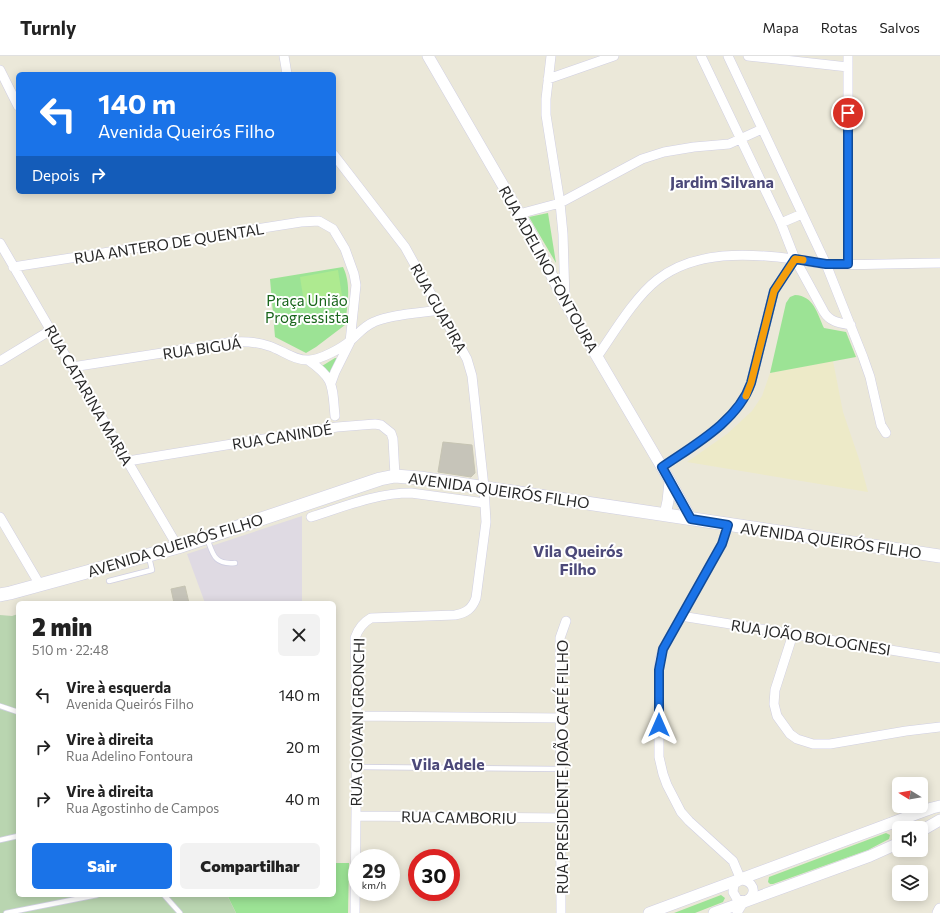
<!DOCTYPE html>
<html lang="pt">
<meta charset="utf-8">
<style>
:root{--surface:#fff;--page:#f2f2f2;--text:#222;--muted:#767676;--line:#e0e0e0;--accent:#1a73e8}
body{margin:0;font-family:Commissioner,sans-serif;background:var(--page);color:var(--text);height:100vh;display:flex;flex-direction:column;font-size:15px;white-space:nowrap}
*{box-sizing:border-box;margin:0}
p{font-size:13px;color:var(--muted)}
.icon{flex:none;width:22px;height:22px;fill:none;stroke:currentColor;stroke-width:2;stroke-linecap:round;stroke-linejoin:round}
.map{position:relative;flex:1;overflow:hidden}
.details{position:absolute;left:16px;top:545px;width:320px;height:296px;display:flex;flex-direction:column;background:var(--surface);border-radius:6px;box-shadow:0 2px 10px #0003}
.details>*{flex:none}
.banner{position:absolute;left:16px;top:16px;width:320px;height:122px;border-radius:6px;box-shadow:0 2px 10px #0003;background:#1a73e8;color:#fff;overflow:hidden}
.needle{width:26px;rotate:281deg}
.tools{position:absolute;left:892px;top:721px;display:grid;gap:8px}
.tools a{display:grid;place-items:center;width:36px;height:36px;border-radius:6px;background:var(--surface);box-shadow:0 2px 10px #0003;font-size:20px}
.speed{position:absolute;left:348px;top:793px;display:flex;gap:8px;font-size:20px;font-weight:700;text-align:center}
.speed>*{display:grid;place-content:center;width:52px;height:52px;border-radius:50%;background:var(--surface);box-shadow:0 2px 10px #0003;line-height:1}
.speed small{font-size:10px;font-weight:400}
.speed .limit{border:6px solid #d22;background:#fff;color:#111}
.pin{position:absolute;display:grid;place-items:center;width:34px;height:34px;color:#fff;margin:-17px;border:2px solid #fff;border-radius:50%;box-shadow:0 1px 4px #0007}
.me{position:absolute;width:44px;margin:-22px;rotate:0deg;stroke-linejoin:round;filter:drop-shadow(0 0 3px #0008)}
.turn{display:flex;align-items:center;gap:14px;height:84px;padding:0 16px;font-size:18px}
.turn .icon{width:52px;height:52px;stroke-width:2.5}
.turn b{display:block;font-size:28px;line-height:34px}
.then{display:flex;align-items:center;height:38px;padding:0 16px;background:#0003;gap:8px;font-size:15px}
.round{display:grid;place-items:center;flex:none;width:42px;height:42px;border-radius:6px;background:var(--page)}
.overview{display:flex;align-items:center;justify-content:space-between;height:68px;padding:0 16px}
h1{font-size:24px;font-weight:800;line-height:30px}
.action{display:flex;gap:8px;margin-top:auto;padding:8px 16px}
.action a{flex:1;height:46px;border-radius:6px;background:var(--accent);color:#fff;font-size:16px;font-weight:800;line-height:46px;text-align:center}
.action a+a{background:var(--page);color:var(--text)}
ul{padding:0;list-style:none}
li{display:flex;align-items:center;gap:12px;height:52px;padding:0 16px}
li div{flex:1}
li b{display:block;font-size:15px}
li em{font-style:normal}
header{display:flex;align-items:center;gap:24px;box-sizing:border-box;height:56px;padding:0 20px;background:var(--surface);border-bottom:1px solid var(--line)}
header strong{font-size:19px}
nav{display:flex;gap:22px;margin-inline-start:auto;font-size:14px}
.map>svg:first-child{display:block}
.industrial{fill:#dfdae3}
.education{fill:#edeac8}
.green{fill:#9ce395}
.cemetery{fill:#b9d5b0}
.pitch{fill:#aeea90}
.building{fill:#c6c4b9;stroke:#c6c4b3}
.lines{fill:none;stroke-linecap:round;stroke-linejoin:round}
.service-casing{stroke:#d0cfe2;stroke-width:6}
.minor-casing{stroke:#d0cfe2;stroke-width:10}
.tertiary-casing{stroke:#d0cfe2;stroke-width:12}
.secondary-casing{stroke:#d0cfe2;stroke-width:14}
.service{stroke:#fff;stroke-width:4.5}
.minor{stroke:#fff;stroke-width:9}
.tertiary{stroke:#fff;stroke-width:11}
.secondary{stroke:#fff;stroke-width:13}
.route-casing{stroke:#114b97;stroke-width:10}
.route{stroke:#1a73e8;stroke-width:7}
.slow{stroke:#f59e0b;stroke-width:7}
.labels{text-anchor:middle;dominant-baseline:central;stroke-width:4;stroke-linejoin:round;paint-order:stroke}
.street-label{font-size:15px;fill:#282828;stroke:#fff}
.park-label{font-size:15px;fill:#18651b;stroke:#fff}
.neighbourhood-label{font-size:16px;font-weight:bold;fill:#4c4979;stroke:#fff}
</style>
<header>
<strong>Turnly</strong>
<nav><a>Mapa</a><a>Rotas</a><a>Salvos</a></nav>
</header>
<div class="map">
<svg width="940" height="857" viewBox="0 0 940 857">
<rect width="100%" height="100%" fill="#ebe8d9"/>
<!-- industrial -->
<path class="industrial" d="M302,460V547H205L187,498Z"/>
<!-- education -->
<path class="education" d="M833,305L843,356L859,403L868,436L687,406L727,378L752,355L762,340L770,317Z"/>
<!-- green -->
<path class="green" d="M548,157L556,207L529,161Z
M343,211C352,229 347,251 345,269L316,291L306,297L275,281L270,223Z
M795,239C814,240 817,257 824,272L846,276L856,301L770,317L786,247L790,241Z
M335,302H337V303L329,319L322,310Z
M886,777L890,779L889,783L868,794L773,828H770L768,826L769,821Z
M334,807H349L348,857H236L227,839H334Z
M721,839L725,842L723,846L695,857H674Z"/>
<!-- cemetery -->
<path class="cemetery" d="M18,558V839H227L236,857H0V559L12,560Z"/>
<!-- pitch -->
<path class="pitch" d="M338,214L342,240L304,246L300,221Z"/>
<!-- building -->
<path class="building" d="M443,386L472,389L475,417L471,421L438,416Z
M185,530L189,547H174L171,533Z"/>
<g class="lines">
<!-- service casing -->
<g class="service-casing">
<path id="service" d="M207,482C213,498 214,509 235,507
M109,525L152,514L149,501
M0,650L18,656
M357,711L561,713
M0,784L18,780
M164,839L180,857
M6,857L97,839"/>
</g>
<!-- minor casing -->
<g class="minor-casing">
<path id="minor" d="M284,0L287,18
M551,0L546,43V59L560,147L563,178L565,244
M701,0L781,167L795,203L824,256C830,266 840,267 851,269
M728,0L826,208L863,301L870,321L881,369L886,377
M748,0L848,11
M848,0V208
M0,14L18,50
M548,23L614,0
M334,99L405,191L467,303L472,320L484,431L486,466L476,542C472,553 466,557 455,559L371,562C362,567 358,573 355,582L357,660L355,857
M519,158L560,147L642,103L664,96L694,91L729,88L762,73
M781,167L802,158
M0,187L72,311L178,491
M13,211L301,166L319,165L333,173L345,193L354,218L356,229L350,286L335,316L331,327
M597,301C613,278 635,241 657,224C695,194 749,197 794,203C805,204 816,208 827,208C864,210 903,207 940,207
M308,304C335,323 332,329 335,360
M0,305L51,274
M72,311L233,286C246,285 257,286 269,290C282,294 295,305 309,304C320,304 342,292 350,285C358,278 364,270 374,266C391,258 421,257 440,254
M128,405L337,371L375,368L381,369L391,377L393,383L395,420
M662,411C694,389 738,365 751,327L774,235L795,203
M0,461L40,529
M311,461C343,451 376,437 411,437L485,447
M728,469L722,488L663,593L660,603L659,614V701L663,718L667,729L681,756L689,765L733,805L741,824
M681,560L940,602
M793,578L775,634L774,648L777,660L790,678L797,683L813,688H830L906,675L940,671
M357,660L561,662
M356,760L561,762
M561,857L560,582L566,565
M737,857C739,854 741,849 744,846C747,844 750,843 752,839C756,831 749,824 741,824L734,828L733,836L737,843L745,845"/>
</g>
<!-- tertiary casing -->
<g class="tertiary-casing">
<path id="tertiary" d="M428,0L530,176L565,246L670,425L691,463
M665,459L668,445L670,426
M921,775L940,764
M649,857L932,752L940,750
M714,857L870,800L899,787
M938,857L940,853"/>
</g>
<!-- secondary casing -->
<g class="secondary-casing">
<path id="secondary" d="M0,539L10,537L178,491L380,423L395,420L420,422L940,500"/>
</g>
<!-- service -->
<use href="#service" class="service"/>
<!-- minor -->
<use href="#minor" class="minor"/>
<!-- tertiary -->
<use href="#tertiary" class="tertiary"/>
<!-- secondary -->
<use href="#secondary" class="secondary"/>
</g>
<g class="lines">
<!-- route casing -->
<g class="route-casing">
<path id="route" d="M659,669V614L663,593L722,488L728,469L691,463L662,411C694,389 738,365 751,327L774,235L795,203L826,208H848V57"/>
</g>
<!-- route -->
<use href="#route" class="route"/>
<!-- slow -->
<path class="slow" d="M746,340L751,327L774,235L795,203L803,204"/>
</g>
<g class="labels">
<!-- street labels -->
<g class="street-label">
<text transform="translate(169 187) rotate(-9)">RUA ANTERO DE QUENTAL</text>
<text transform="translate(549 213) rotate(61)">RUA ADELINO FONTOURA</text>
<text transform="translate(439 252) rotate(61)">RUA GUAPIRA</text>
<text transform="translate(202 292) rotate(-8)">RUA BIGUÁ</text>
<text transform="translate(89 339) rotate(60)">RUA CATARINA MARIA</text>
<text transform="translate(282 380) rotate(-9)">RUA CANINDÉ</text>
<text transform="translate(499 434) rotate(8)">AVENIDA QUEIRÓS FILHO</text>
<text transform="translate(831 484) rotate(8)">AVENIDA QUEIRÓS FILHO</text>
<text transform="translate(175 489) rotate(-17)">AVENIDA QUEIRÓS FILHO</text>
<text transform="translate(811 581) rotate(9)">RUA JOÃO BOLOGNESI</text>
<text transform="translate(357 666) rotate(-89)">RUA GIOVANI GRONCHI</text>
<text transform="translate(562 711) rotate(-90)">RUA PRESIDENTE JOÃO CAFÉ FILHO</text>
<text transform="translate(459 761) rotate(1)">RUA CAMBORIU</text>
</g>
<!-- park labels -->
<g class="park-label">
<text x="307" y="244">Praça União<tspan x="307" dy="17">Progressista</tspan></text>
</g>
<!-- neighbourhood labels -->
<g class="neighbourhood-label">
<text x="722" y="125">Jardim Silvana</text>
<text x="578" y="494">Vila Queirós<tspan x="578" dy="18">Filho</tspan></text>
<text x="448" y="707">Vila Adele</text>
</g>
</g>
</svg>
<div class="tools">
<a><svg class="needle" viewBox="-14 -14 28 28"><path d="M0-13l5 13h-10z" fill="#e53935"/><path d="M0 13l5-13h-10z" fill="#767676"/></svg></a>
<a><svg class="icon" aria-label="sound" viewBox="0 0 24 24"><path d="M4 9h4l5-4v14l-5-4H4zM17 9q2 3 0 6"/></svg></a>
<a><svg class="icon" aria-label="layers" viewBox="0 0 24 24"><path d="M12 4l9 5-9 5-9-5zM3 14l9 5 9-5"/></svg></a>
</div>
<div class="speed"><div>29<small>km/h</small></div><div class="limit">30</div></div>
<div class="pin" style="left:848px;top:57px;background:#d93025"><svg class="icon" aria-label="arrive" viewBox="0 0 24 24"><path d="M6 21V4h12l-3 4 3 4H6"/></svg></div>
<svg class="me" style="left:659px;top:669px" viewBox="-20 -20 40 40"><path d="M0-17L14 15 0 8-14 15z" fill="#1a73e8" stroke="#fff" stroke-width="4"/></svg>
<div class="banner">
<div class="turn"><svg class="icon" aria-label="left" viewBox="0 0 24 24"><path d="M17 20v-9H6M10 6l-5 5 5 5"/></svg><div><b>140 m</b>Avenida Queirós Filho</div></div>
<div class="then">Depois<svg class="icon" aria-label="right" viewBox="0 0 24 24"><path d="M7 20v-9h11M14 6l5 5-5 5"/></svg></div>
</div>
<section class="details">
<div class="overview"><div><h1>2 min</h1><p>510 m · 22:48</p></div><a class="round"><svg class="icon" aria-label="close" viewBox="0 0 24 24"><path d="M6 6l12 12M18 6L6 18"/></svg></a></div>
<ul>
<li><svg class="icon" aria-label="left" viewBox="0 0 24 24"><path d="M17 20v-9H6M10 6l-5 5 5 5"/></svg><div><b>Vire à esquerda</b><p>Avenida Queirós Filho</p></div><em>140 m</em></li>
<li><svg class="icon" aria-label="right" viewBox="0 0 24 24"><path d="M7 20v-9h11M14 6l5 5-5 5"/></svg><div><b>Vire à direita</b><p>Rua Adelino Fontoura</p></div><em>20 m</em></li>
<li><svg class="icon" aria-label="right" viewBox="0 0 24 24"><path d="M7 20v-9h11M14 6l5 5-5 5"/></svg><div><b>Vire à direita</b><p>Rua Agostinho de Campos</p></div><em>40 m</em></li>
</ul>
<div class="action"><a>Sair</a><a>Compartilhar</a></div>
</section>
</div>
